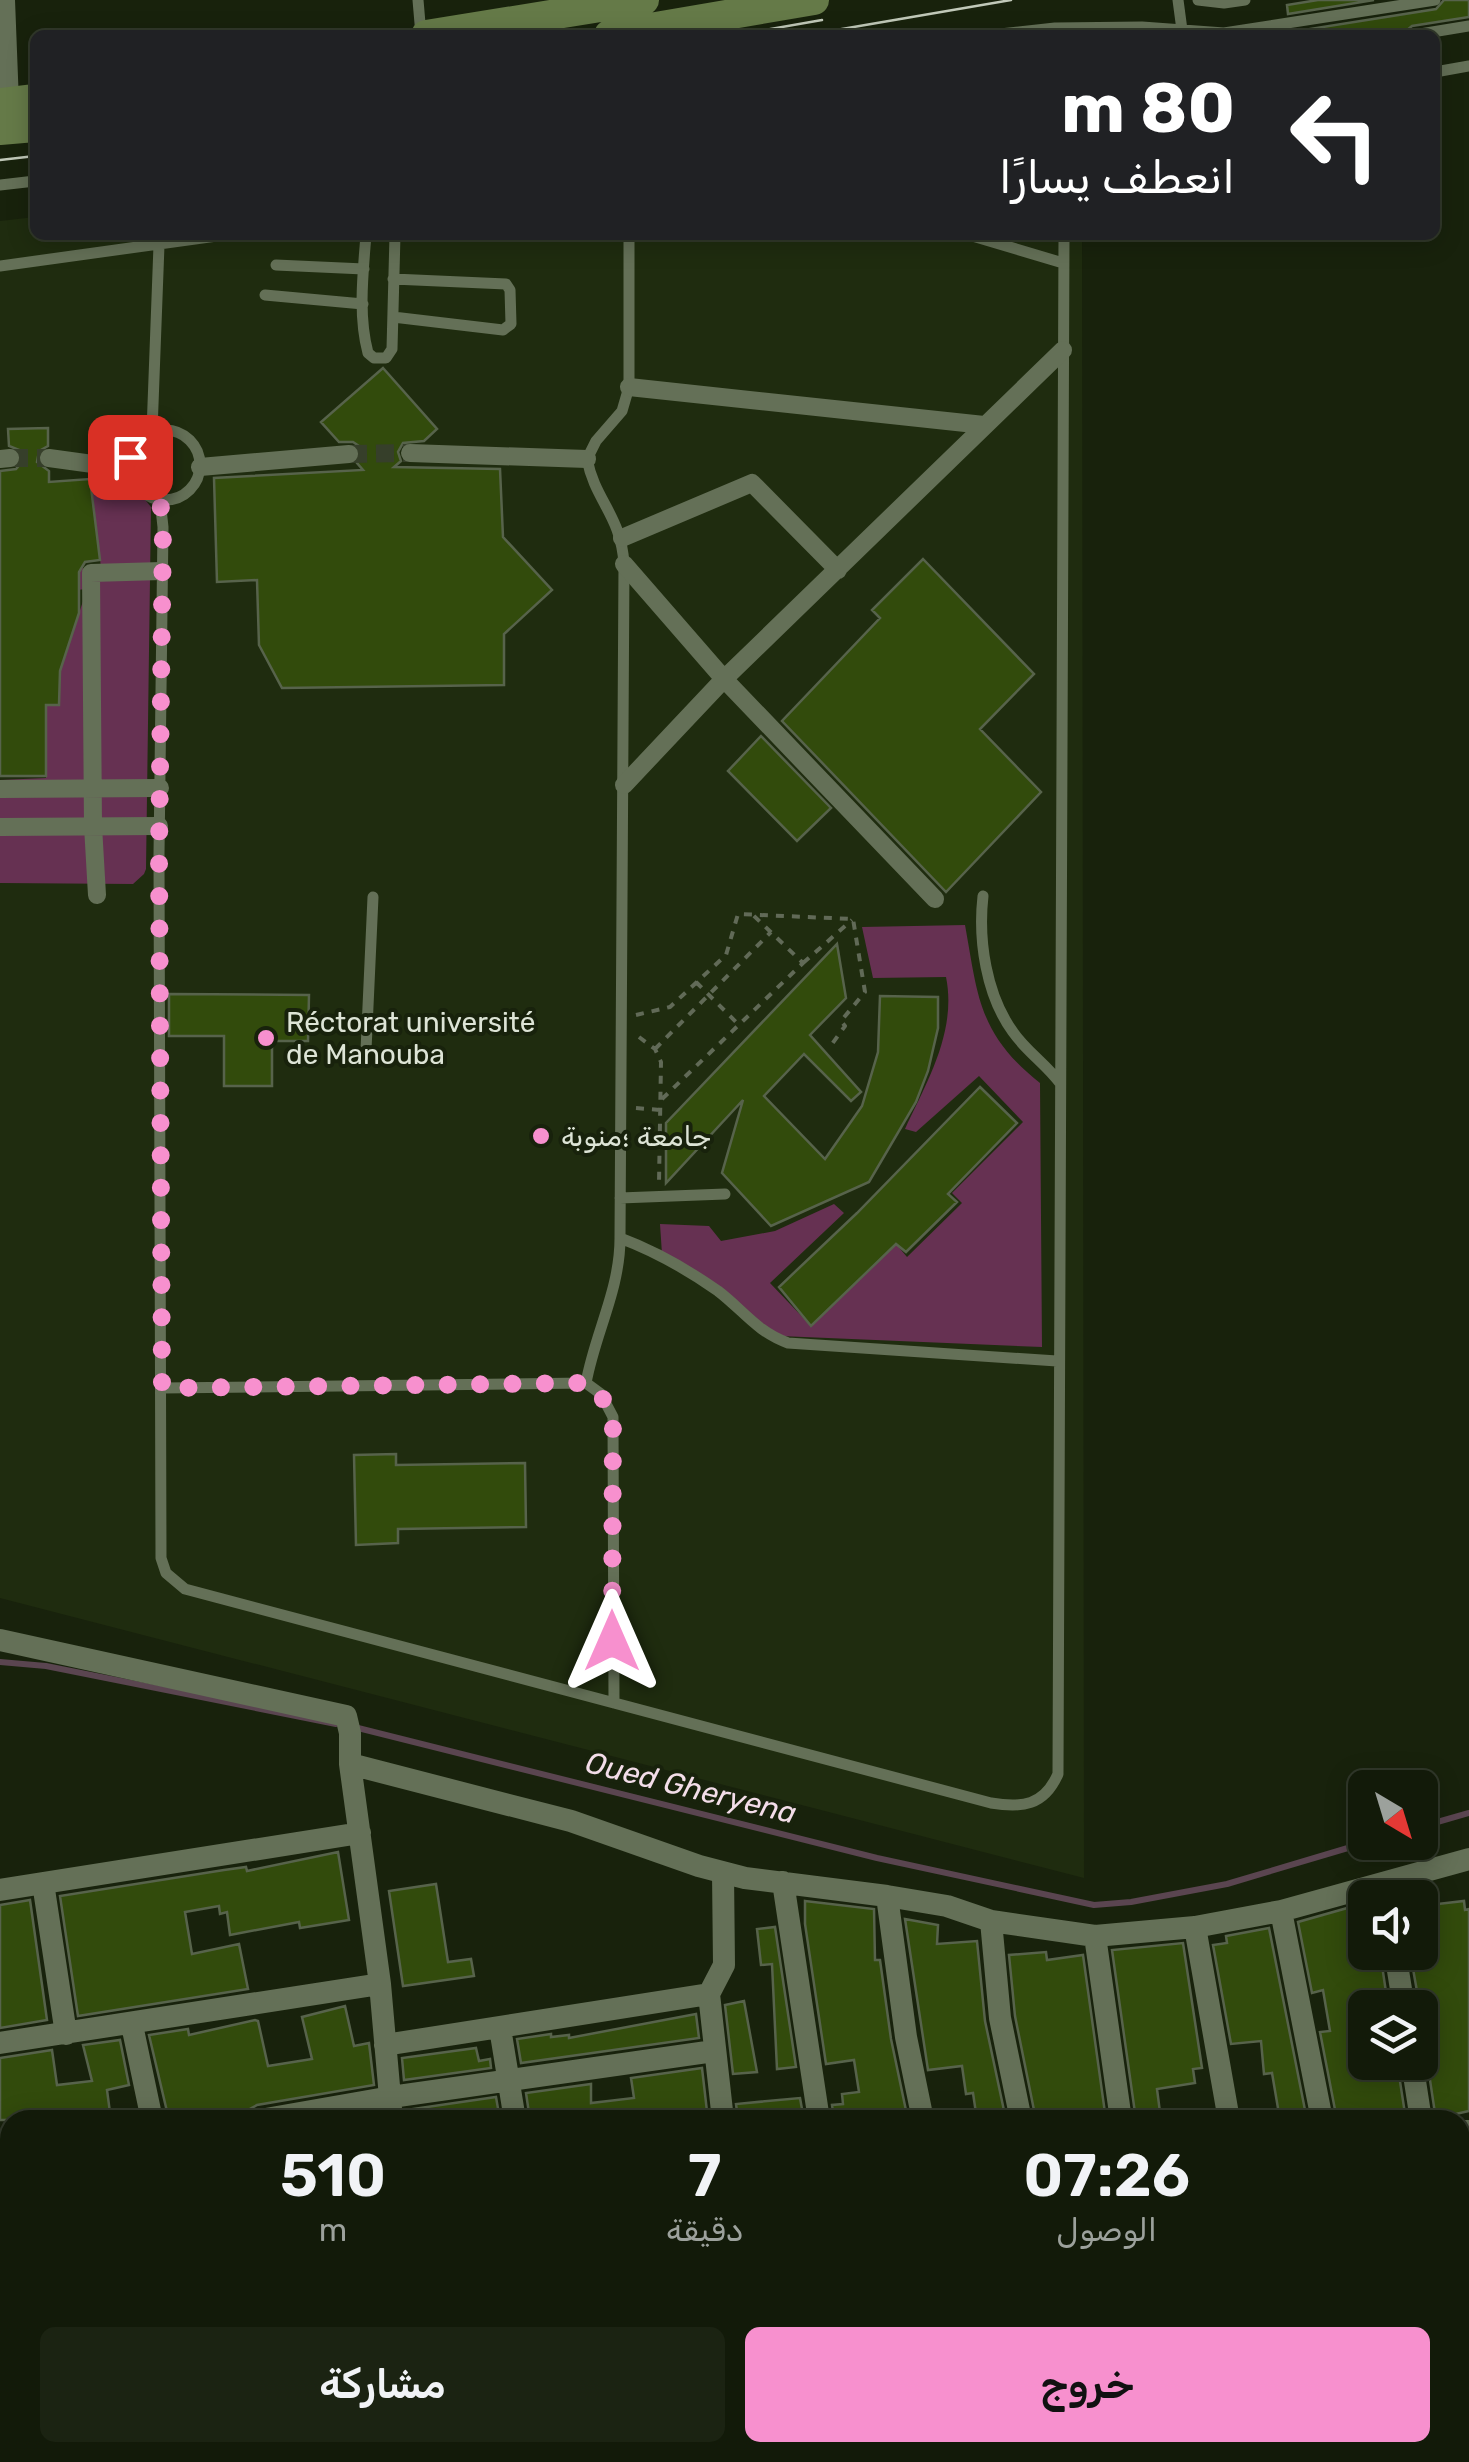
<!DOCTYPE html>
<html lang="ar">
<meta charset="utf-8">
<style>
:root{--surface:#121a09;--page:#1b2312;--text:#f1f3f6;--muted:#9ca19c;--line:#31382a;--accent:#f790ce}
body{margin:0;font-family:Rubik,"Noto Naskh Arabic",sans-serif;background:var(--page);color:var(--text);direction:rtl;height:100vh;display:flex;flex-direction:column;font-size:38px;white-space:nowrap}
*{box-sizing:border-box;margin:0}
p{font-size:32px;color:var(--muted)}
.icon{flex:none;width:55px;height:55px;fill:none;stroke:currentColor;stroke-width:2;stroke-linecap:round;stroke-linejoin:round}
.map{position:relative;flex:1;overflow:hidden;direction:ltr}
.drawer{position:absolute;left:0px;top:2110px;width:1470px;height:352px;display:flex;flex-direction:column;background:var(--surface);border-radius:30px 30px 0 0;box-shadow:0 5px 25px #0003,0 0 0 2px var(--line);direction:rtl}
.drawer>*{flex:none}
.hud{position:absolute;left:30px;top:30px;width:1410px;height:210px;border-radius:15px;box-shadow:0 5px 25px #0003,0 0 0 2px var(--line);direction:rtl;background:#202124;color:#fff;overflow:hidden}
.needle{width:65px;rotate:142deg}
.fabs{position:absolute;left:1348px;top:1770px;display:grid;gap:20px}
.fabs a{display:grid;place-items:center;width:90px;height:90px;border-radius:15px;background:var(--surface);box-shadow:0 5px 25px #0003,0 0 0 2px var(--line);font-size:50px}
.pin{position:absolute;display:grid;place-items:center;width:85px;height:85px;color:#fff;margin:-42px;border-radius:20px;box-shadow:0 5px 15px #0006}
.me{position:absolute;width:110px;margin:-55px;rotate:0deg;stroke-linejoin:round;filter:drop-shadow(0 0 8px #0008)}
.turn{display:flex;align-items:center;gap:35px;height:210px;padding:0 40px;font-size:45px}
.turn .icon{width:130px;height:130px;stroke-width:2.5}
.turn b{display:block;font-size:70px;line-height:85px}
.eta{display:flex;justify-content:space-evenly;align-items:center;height:170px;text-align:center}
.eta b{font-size:60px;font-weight:600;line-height:70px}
.button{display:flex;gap:20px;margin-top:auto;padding:20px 40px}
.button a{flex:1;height:115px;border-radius:15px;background:var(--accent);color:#111;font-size:40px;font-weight:600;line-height:115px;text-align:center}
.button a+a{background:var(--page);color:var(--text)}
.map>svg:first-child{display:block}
.built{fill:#1f2c0f}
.green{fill:#663152}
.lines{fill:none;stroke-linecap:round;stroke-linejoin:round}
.stream{stroke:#5a4550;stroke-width:6}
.building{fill:#324b0c;stroke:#57634b;stroke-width:2.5}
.pedestrian-tunnel{stroke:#363f2a;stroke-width:18;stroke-dasharray:18 9;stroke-linecap:butt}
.path{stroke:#616a57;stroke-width:4;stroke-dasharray:8 8;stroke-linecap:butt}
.service{stroke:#647057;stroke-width:11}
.pedestrian{stroke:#647057;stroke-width:18}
.minor{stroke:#647057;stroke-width:22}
.secondary{stroke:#657a48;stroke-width:30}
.tram{stroke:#c1c9b9;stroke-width:2.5}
.route{stroke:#f790ce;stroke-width:18;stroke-dasharray:0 32.4}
.poi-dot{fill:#f790ce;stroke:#18220c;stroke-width:4}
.labels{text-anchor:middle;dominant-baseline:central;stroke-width:8;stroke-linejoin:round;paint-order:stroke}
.poi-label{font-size:28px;fill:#dde4d6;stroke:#18220c;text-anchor:start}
.water-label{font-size:30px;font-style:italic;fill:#f3dde9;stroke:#18220c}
</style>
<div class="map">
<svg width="1469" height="2462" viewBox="0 0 1469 2462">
<rect width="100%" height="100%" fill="#18220c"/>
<!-- built -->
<path class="built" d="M35,217V235H1082L1084,1878L0,1598V221Z"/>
<!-- green -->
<path class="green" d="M90,471C119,476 133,483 151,507L146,869L144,874L133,884L0,883V780L46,778V720H15L60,671L87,589L24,595L23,569L101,568Z
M965,925C978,996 978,1034 1040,1083L1042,1347L780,1336L662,1254L660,1224L709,1226L721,1241L775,1231L834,1204L844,1213L770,1283L811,1326L896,1244L907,1257L962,1203L952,1193L1023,1122L979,1076L916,1132L905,1129C927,1082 957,1031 946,977L873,978L862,927Z"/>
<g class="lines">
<!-- stream -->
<path class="stream" d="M0,1662L46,1666L336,1724
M354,1727L877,1858L1094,1905L1131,1902L1227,1884L1368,1842
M1420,1827L1469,1813"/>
</g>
<!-- building -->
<path class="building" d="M1318,0H1374L1288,14L1287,5Z
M1444,0H1469V17L1412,26L1406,31L1383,35H1291V32L1436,9Z
M383,368L437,429L424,441L403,443L398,452L401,461L394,467L500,469L503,537L552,590L504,634V685L282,688L259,645L257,580L217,582L214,478L363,470L357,463L361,454L359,446L353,442H339L321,422Z
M48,428V446L39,451L37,462L49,471V482L90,479L100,560L85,562L79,572V613L60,671L59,705H46V776H0V471L16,469L22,462L19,450L9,446L8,429Z
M923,559L1034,674L980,729L1041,792L946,892L782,721L880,618L872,610Z
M761,736L831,808L797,841L728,771Z
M837,944L846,998L810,1035L861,1092L851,1101L804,1054L764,1096L825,1159L862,1106L878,1052L880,996L938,997V1028L928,1071L916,1102L869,1182L771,1226L722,1173L743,1100L666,1183V1123Z
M169,994L309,995L308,1041H272V1086H224V1036H169Z
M980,1087L1017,1123L948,1194L957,1202L906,1252L896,1244L811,1326L779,1287L857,1213Z
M396,1454V1465L525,1463L526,1527L398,1529V1543L356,1545L354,1455Z
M338,1852L349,1920L300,1928L299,1922L230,1935L227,1912L220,1914L219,1906L185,1912L192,1954L239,1944L248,1989L78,2016L60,1896L224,1870L246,1867L247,1871Z
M436,1884L448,1962L471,1959L474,1976L403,1986L389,1891Z
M30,1900L47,2020L0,2028V1905Z
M805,1901L874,1909L875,1960H880L891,2039L908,2120H834L832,2105L843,2104L842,2094L859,2092L854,2060L826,2064L805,1924Z
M1464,1901L1465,1910L1469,1909V2111L1447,2116L1448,2120H1436L1427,2060L1420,2050V2008L1410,1952H1420V1906Z
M1365,1903V1952H1380L1386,1992L1373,1995L1374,2000L1365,2001V2062H1397L1406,2120H1337L1320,2032L1330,2031L1323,1990L1312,1993L1298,1922Z
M905,1919L938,1925L937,1944L977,1941L985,2021L1006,2120H977L973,2093L966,2094L962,2066L928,2070Z
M775,1927L796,2067L777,2069L772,1964L761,1965L757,1929Z
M1269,1928L1307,2120H1280L1272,2073L1264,2074L1261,2041L1231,2044L1213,1945L1227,1943L1226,1936Z
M1183,1943L1202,2068L1193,2069L1195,2083L1157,2089L1161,2120H1136L1112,1950Z
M1046,1952L1047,1960L1083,1955L1106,2120H1036L1015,2016L1009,1955Z
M744,2001L757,2072L733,2074L725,2005Z
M345,2006L354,2046L369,2043L374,2085L257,2105L250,2109L245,2120H169L149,2035L188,2029L189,2035L255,2020L258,2021L268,2066L312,2059L302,2017Z
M696,2014L699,2038L521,2063L517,2039L551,2034V2037L569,2035V2038Z
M120,2040L129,2085L107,2090L111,2120H0V2058L52,2050L57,2085L92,2081L83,2045Z
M476,2048L479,2061L490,2059L491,2068L404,2080L402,2058Z
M702,2068L708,2120H530L526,2093L591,2084V2103L634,2098L631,2078Z
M496,2097L500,2120H407L406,2110Z
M800,2098L804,2120H738L736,2104Z"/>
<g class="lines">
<!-- pedestrian-tunnel -->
<path class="pedestrian-tunnel" d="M349,454L410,453
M10,458H49"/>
<!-- path -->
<path class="path" d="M803,963L852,920
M696,982L739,1025
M636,1015L670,1007L726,955L738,914L853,919L865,992L841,1021L845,1026L832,1044
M639,1037L655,1049L661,1062L659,1183
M655,1049L771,932
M662,1099L803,963L753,915
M636,1108L660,1110"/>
<!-- service -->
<path class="service" d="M418,0L421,35
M1178,0L1182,30
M1198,0L1224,3L1245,0
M991,35L1055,28L1142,27L1224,33L1435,0
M1414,35L1469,26
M1435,72L1469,66
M0,185L35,181
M366,235C363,273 358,316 368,353L374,358H386L392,349L395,235
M629,235V387L622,411L596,441L587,459C595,501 621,515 624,564L620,1238C655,1251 688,1270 718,1291C743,1310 757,1332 788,1343L1057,1361
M969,235L1063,263
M276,265L364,269
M0,266L224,235
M265,295L363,304
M393,317L503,330L511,324L510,290L506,284L393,279
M130 465a35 35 0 1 1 70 0a35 35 0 1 1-70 0Z
M152,431L159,245
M160,500L163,527L159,855L161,1558L166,1573L185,1589L991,1803C1022,1808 1044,1806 1058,1774L1064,235
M983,896C978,940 986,995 1013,1032C1026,1051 1046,1064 1060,1083
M366,1050L373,897
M620,1198L725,1194
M162,1388L586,1383
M614,1703L613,1417L601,1394L586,1383C595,1333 620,1290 620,1238"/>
<!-- pedestrian -->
<path class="pedestrian" d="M629,387L984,425
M410,453L587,459
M49,458L129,469
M0,459L10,458
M200,467L349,454
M622,538L752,483L838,570
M624,564L724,679L935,899
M624,785L724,679L1063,350
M0,789L160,788
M0,827L159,826
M97,895L93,826L91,573L162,571"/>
<!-- minor -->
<path class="minor" d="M4,0L8,103
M0,1640L346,1716L350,1733V1764L571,1821L699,1866L745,1878L887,1896L947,1906L991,1921L1095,1936L1195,1927L1281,1911L1469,1859
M350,1764L380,1984L392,2120
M783,1882L819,2120
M43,1883L66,2034
M0,1890L360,1833
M887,1896L906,2037L923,2120
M1281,1911L1322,2120
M991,1921L1000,2018L1021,2120
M1195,1927L1229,2120
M1095,1936L1121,2120
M1395,1952L1404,2008
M132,2025L152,2120
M500,2028L515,2120
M0,2043L380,1984
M385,2045L709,1994
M1412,2062L1421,2120
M260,2120L391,2097L714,2051
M723,2120L709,1994L724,1965L723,1873
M1460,2131H1469
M0,2190L10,2263
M1460,2246L1469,2245
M0,2372L10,2370
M1460,2432L1469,2431
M445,2452L447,2462
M565,2452L566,2462
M784,2452L787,2462
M1435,2452L1440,2462
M608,2462L685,2452
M854,2462L940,2458L1057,2459L1150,2452"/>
<!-- secondary -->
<path class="secondary" d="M426,35L644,0
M609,35L814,0
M0,103L35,99
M0,130L35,127"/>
<!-- tram -->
<path class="tram" d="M737,35L822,20
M807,35L1011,0
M0,160L35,156"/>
</g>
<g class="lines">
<!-- route -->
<path class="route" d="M130,457C129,479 138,493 160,500L163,528L159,855L162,1388L586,1383L600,1394L613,1417L612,1641"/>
</g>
<!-- markers -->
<g class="poi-dot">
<circle cx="266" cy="1038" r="10"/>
<circle cx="541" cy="1136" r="10"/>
</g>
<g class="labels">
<!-- poi labels -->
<g class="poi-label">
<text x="286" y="1022">Réctorat université<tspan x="286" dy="32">de Manouba</tspan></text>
<text x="561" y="1136">جامعة ؛منوبة</text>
</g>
<!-- water labels -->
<g class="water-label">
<text transform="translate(691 1788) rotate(14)">Oued Gheryena</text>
</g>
</g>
</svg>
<div class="fabs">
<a><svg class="needle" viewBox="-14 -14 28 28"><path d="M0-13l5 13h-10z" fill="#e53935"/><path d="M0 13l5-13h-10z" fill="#9ca19c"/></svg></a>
<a><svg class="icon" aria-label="sound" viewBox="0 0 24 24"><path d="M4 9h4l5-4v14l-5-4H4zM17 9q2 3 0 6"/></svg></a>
<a><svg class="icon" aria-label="layers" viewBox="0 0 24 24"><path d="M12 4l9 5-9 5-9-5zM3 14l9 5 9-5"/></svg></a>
</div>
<div class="pin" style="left:130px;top:457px;background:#d93025"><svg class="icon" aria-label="arrive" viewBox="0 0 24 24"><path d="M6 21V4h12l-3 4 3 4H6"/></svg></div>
<svg class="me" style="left:612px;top:1641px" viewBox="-20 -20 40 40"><path d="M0-17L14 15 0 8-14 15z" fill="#f790ce" stroke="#fff" stroke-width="4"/></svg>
<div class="hud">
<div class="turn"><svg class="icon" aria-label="left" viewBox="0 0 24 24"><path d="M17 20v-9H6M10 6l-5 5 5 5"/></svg><div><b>80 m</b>انعطف يسارًا</div></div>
</div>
<section class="drawer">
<div class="eta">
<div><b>07:26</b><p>الوصول</p></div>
<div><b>7</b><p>دقيقة</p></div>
<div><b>510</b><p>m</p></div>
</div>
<div class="button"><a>خروج</a><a>مشاركة</a></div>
</section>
</div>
